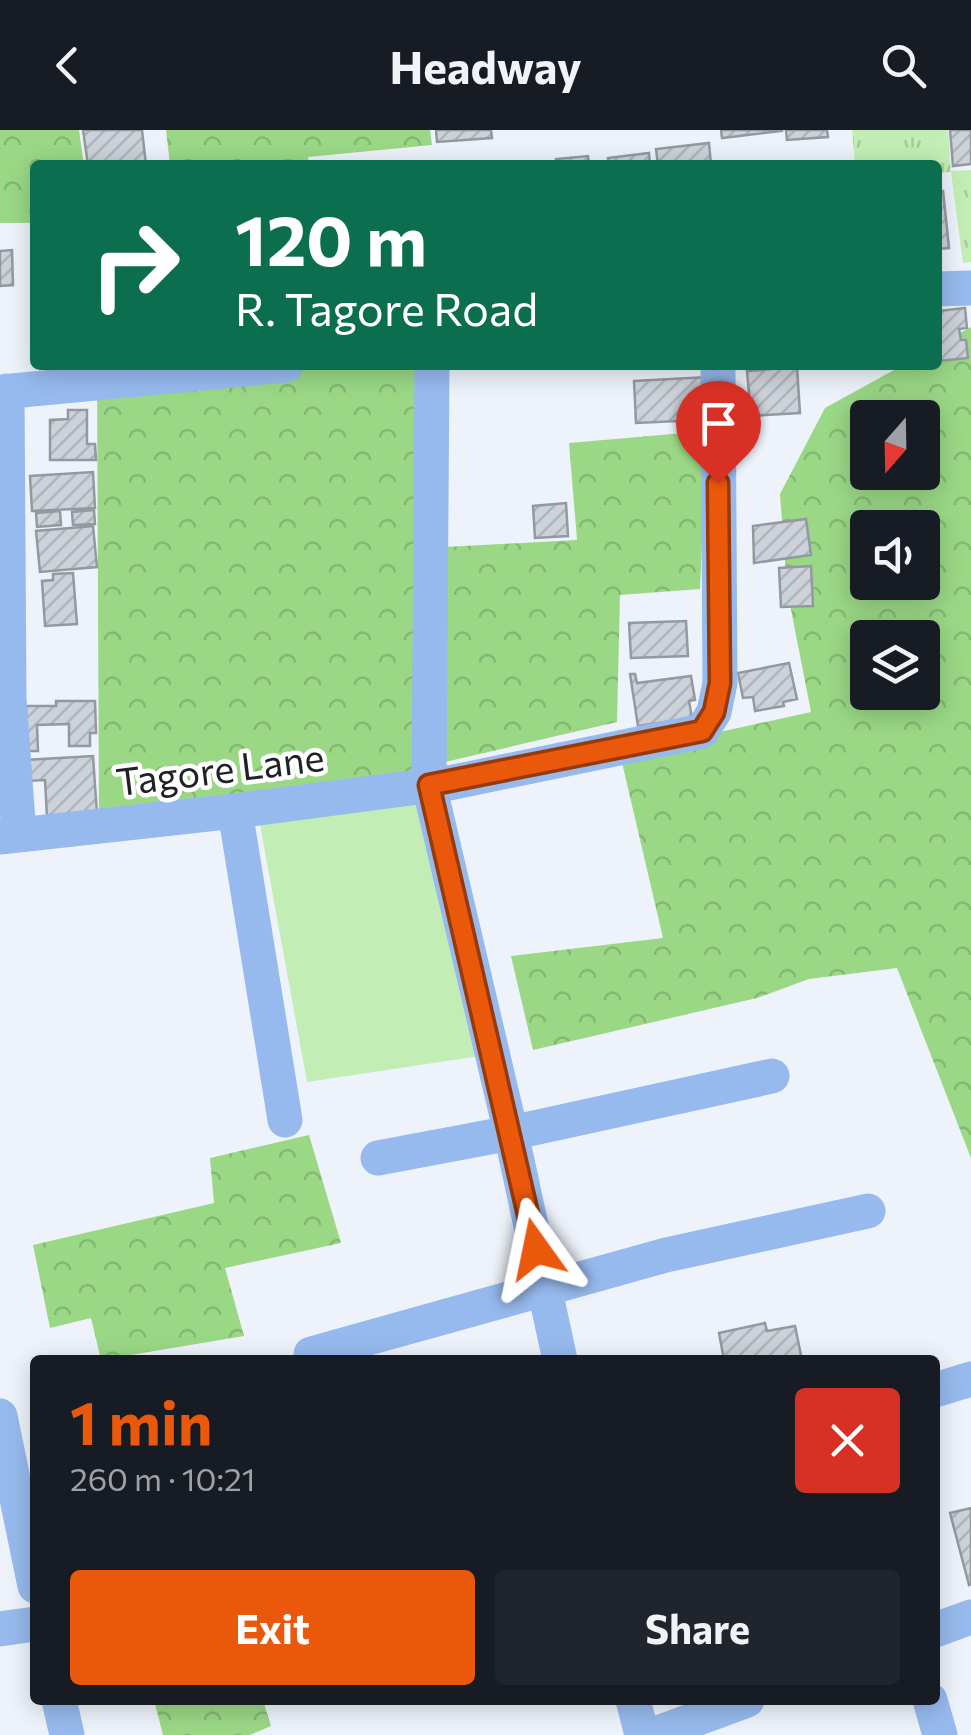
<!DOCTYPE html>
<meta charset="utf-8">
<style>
:root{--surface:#171b24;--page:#20242c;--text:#f1f3f6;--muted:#9ea1a6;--accent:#ea580c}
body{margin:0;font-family:Commissioner,sans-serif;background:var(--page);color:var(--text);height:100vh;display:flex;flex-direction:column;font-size:38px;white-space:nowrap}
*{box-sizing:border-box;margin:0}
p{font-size:32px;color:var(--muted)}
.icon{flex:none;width:55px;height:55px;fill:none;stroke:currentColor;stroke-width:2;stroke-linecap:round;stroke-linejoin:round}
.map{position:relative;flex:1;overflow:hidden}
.sheet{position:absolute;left:30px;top:1225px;width:910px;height:350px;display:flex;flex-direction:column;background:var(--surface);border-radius:10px;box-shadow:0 5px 25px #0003}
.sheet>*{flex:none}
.top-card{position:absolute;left:30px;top:30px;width:912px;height:210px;border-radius:10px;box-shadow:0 5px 25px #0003;background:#0b6e4f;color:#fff;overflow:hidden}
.needle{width:65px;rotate:200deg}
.fabs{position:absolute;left:850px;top:270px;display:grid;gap:20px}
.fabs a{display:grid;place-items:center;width:90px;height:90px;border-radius:10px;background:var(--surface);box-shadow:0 5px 25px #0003;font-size:50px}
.pin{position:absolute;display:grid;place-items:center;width:85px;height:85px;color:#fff;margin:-102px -42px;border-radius:50% 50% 50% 0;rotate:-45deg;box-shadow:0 0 10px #0007}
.pin .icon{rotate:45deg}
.me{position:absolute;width:110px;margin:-55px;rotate:348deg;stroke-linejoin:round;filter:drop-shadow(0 0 8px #0008)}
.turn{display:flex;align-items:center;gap:35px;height:210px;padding:0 40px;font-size:45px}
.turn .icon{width:130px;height:130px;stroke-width:2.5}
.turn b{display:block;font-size:70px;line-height:85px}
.round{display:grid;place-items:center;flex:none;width:105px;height:105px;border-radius:10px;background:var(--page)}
.overview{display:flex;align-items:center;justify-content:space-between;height:170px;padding:0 40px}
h1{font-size:60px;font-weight:700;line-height:75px;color:var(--accent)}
.primary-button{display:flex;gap:20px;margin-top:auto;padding:20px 40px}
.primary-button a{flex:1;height:115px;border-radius:10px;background:var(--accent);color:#fff;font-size:40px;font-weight:700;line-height:115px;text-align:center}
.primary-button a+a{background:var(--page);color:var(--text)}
header{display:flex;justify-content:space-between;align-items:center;height:130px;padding:0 40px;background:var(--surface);font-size:45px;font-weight:700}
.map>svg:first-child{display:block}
.grass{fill:url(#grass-tufts)}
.forest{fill:url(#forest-crowns);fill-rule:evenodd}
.pitch{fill:#c2eeb5}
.building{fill:url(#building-hatch);stroke:#9499a0;stroke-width:2.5}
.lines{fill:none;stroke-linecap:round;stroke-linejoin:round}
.minor{stroke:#97baee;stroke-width:35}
.route-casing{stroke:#983908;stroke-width:25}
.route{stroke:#ea580c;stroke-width:18}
.labels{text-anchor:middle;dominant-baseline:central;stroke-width:9;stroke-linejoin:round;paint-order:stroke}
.street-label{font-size:38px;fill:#1f2124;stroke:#fff}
</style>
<header><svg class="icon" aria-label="back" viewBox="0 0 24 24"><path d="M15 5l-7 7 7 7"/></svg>Headway<svg class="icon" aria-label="search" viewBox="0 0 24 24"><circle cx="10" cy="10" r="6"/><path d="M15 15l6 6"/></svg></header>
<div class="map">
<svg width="971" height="1605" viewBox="0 0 971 1605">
<defs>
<pattern id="grass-tufts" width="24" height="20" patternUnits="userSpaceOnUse" patternTransform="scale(2.5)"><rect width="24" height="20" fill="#c2eeb5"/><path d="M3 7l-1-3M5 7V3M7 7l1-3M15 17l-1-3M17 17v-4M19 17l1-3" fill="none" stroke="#a6cc9c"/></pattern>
<pattern id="forest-crowns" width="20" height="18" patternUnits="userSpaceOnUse" patternTransform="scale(2.5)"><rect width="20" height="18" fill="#9ad886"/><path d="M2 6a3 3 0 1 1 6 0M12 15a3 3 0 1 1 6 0" fill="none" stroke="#84b974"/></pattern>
<pattern id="building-hatch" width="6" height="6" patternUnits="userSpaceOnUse" patternTransform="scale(2.5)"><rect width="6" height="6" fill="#cdd2da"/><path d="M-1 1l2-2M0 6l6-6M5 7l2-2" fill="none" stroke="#b0b4bb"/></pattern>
</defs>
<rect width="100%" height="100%" fill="#eef3fb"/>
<!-- grass -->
<path class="grass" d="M852,0H948L951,41L971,40V132L963,133L951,42L938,43V35H855Z"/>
<!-- forest -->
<path class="forest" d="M0,0H79L84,35H35V93H0Z
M166,0H430L432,15L308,27L309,35H170Z
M971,197V1028L897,838L809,849L757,868L533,920L511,826L663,808L620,624L811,582L787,459L780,364L825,278L903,235H938V215ZM868,288H922V342H868ZM868,398H922V452H868ZM868,508H922V562H868Z
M301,235H417L414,657L99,696L97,248Z
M707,301L700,459L620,465L617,592L445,632V417L577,410L569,313Z
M309,1005L341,1113L225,1138L244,1206L101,1230L91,1188L50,1198L33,1115L214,1073L210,1028Z
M154,1570H263L271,1596L250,1605H163Z"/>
<!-- pitch -->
<path class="pitch" d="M425,672L480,926L307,952L260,695Z"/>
<!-- building -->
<path class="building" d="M83,0H142L146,35H88Z
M436,0H491L492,8L437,12Z
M721,0H782V1L722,8Z
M786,0H827L828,7L787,10Z
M950,0H971V34L953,36Z
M709,13L711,35H658L656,19Z
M649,23L650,35H609L608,28Z
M588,26L589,35H557L556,29Z
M943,61L949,118L938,119V62Z
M12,120L13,155L0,156V121Z
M965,178L967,198L959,199L961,210H966L968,228L938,231V181Z
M797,237L800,283L751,286L747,241Z
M708,247L709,273H699L700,290L636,293L634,251Z
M68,280H87V314H95L96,330H50V290L68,289Z
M93,342L95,378L32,381L30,346Z
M566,373L568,406L535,408L533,376Z
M94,380L95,394L73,395L72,382Z
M60,381L61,395L37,397L36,383Z
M806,389L811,425L754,433L753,396Z
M93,396L97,437L40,442L36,401Z
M811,436L813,476L781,477L779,438Z
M73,443L77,494L45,496L42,451L53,450V444Z
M686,491L688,526L631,528L629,493Z
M789,533L797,569L783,572L784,576L755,581L753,567L743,568L738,543Z
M630,544H635L637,553L691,546L695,570L689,571L692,588L638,596Z
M56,571H95L96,603H90V616H69V594L37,595L38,621H27L26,576H56Z
M93,626L97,684L47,687L45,650L26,651L25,630Z
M765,1193L767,1201L795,1196L802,1230H724L719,1203Z
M971,1378V1454L969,1455L950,1383Z"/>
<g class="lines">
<!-- minor -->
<path class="minor" d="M938,159L971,158
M7,261L9,569L19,705
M0,262L286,235
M235,681L285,990
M0,707L235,681L449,653L702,601L714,582L720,553L718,235
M378,1028L511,1003L429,655L432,235
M311,1224L666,1125L868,1081
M560,1230L511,1003L772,946
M935,1260L971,1249
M0,1286L35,1456
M0,1499L35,1494
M935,1500L971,1487
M59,1570L67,1605
M633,1570L642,1605
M930,1570L940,1605
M653,1605L747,1570"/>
</g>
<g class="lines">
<!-- route casing -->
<g class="route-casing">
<path id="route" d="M536,1119L429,655L702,601L714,582L720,553L718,353"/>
</g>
<!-- route -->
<use href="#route" class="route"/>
</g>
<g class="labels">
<!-- street labels -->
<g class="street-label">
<text transform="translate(220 638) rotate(-7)">Tagore Lane</text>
</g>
</g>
</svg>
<div class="fabs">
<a><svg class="needle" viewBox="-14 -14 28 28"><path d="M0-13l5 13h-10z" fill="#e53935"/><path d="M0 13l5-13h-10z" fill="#9ea1a6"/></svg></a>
<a><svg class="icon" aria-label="sound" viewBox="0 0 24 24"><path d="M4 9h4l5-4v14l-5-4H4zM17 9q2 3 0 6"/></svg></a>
<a><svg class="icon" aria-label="layers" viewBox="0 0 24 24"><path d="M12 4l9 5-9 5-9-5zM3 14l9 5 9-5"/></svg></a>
</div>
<div class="pin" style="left:718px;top:353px;background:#d93025"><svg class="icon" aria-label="arrive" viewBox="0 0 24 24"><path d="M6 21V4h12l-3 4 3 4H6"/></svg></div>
<svg class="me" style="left:536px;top:1119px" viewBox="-20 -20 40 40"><path d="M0-17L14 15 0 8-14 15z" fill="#ea580c" stroke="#fff" stroke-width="4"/></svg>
<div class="top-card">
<div class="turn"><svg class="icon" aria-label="right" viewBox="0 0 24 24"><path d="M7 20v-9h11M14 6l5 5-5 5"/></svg><div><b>120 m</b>R. Tagore Road</div></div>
</div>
<section class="sheet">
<div class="overview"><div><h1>1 min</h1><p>260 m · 10:21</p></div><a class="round" style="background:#d93025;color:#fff"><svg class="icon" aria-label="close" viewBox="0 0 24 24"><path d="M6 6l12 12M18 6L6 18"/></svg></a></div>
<div class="primary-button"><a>Exit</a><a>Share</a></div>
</section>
</div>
